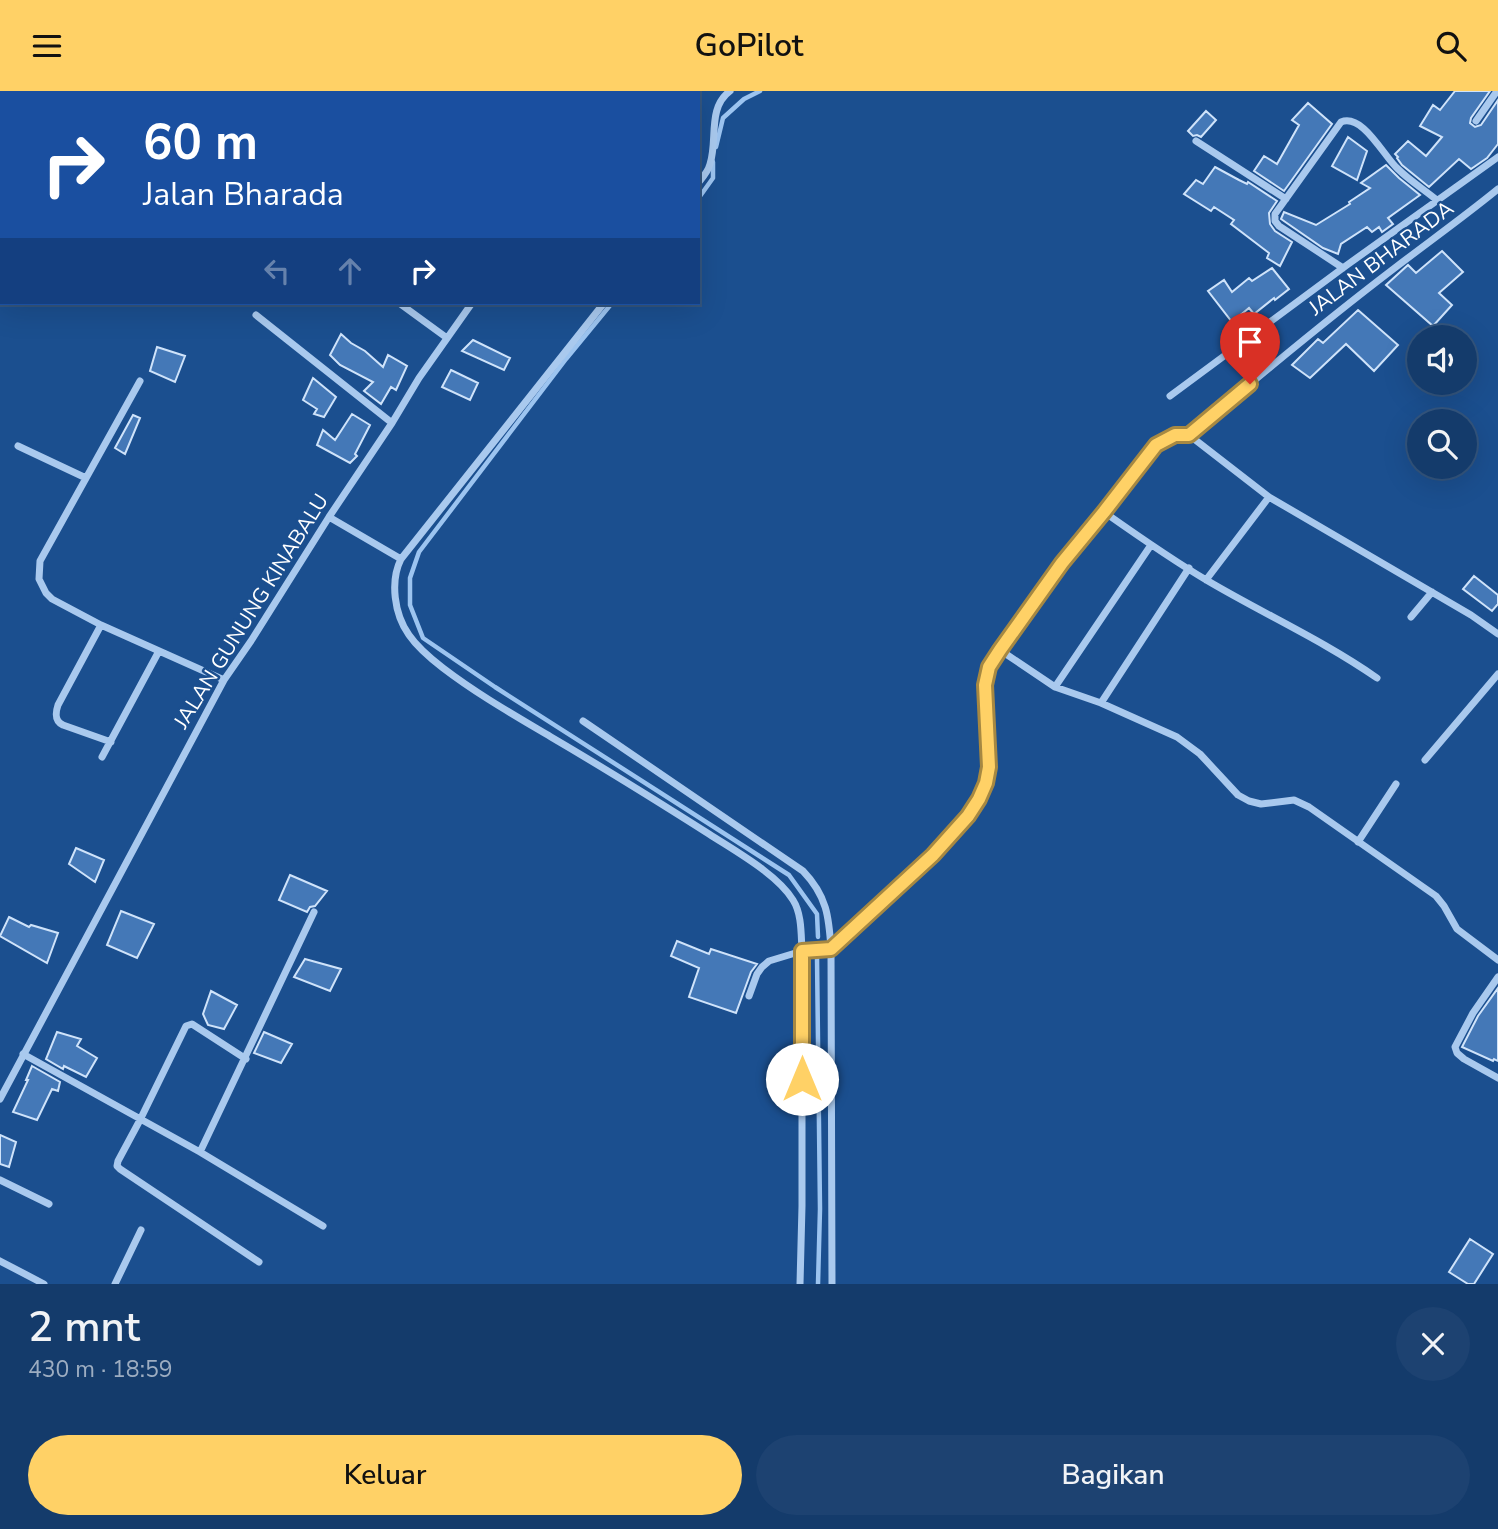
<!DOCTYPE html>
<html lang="id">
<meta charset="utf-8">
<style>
:root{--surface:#143b6b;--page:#1d4271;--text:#f1f3f6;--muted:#9dadc1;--line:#33557e;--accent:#ffd166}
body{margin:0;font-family:"Nunito Sans",sans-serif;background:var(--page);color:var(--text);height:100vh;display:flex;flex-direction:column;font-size:26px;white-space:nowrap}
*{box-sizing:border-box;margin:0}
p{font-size:23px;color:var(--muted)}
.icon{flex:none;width:38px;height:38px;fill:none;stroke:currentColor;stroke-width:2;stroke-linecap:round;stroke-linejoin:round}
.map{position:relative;height:1193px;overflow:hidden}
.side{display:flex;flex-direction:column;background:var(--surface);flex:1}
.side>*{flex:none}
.banner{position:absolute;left:0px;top:0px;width:700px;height:214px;box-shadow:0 7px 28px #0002,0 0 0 2px var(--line);background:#1a4fa0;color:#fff;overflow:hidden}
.buttons{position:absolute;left:1407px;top:234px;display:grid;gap:14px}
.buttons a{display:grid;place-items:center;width:70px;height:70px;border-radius:50%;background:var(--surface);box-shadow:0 7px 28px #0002,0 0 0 2px var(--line);font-size:35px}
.pin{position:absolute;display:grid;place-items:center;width:60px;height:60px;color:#fff;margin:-72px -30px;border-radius:50% 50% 50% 0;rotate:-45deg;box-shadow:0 0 7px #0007}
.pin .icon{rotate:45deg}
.me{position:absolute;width:77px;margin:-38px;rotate:0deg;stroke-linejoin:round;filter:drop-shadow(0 0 5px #0008)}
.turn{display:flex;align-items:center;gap:24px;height:147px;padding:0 28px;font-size:32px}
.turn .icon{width:91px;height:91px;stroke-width:2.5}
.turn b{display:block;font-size:49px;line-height:60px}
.lanes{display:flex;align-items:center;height:66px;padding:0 28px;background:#0003;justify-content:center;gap:35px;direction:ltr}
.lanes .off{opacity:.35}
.round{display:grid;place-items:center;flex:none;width:74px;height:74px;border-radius:37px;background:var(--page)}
.summary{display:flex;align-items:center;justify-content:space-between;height:119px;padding:0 28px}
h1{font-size:42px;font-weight:600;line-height:52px}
.primary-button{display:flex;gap:14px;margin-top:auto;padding:14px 28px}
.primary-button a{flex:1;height:80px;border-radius:42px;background:var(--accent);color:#111;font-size:28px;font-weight:600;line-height:80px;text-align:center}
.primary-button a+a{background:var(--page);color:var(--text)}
header{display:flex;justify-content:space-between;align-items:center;height:91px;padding:0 28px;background:var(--accent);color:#111;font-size:32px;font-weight:600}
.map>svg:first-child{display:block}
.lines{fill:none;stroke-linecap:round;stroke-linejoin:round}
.stream{stroke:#9cc4f0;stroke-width:4.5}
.building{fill:#4478b7;stroke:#cfe3fa;stroke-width:2}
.minor{stroke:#a9c9ee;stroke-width:7}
.route-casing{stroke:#a68842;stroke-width:18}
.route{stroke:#ffd166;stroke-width:12}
.labels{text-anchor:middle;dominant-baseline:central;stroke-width:5;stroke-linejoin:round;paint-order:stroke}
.street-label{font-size:21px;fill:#fff;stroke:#1b4f8f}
</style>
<header><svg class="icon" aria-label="menu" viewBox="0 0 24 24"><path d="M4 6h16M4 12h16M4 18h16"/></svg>GoPilot<svg class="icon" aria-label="search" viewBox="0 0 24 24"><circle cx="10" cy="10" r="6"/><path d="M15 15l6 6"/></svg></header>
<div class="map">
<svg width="1498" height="1193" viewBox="0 0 1498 1193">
<rect width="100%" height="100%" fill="#1b4f8f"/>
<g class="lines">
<!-- stream -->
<path class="stream" d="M716,56L723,27L744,8L760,0
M698,108L713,87V71
M612,212L566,268L419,461L410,487V514L423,547L495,596L789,784L817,823L818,846
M817,866L820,1118L818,1193"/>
</g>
<!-- building -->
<path class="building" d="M1455,0H1490L1471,27L1470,32L1475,36L1481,34L1498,9V53L1487,67L1471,78L1459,68L1429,96L1402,74L1397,67L1398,66L1395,63L1408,50L1426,65L1442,46L1420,35L1433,14L1440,19Z
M1308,12L1332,33L1284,100L1254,80L1264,65L1277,73L1299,34L1292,29Z
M1206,20L1216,29L1201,46L1197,44L1193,45L1188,40Z
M1348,46L1367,60L1357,89L1332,75Z
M1386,74L1399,87L1420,104L1388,127L1393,133L1382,141L1379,136L1372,141L1367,136L1341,153L1338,163L1323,157L1281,128L1284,121L1316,134L1350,113L1349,111L1370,97L1361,92Z
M1215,76L1239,89L1247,93L1248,91L1277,110L1269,122L1270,133L1275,140L1292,151L1280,175L1267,167L1269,162L1231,133L1234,129L1214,116L1211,120L1184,103L1196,89L1203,93Z
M1442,160L1463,181L1439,202L1452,214L1433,235L1386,194L1408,174L1416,182Z
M1272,177L1289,198L1275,209L1274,207L1254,223L1249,217L1232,231L1208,200L1224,189L1232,201L1249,187L1252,190Z
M1358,219L1398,254L1374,280L1346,253L1310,287L1292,274L1318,248L1323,252Z
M341,243L351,252L365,260L383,276L388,264L407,275L396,299L391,296L381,313L364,300L373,291L340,274L330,264Z
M473,249L510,267L504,279L462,260Z
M157,256L185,265L175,291L150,280Z
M451,279L478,292L470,309L442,296Z
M313,287L336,306L324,326L314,323L317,318L303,309Z
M352,323L370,334L355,363L357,365L350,372L317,354L323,339L335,349Z
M133,324L140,327L125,363L115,357Z
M1474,485L1498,504V513L1492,520L1463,498Z
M76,757L104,769L95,791L69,773Z
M290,784L327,800L315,815L310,816L307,821L279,809Z
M121,820L154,833L137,867L107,854Z
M9,826L29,836L31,834L58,842L47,872L0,845Z
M677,850L709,863L711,858L757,873L751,881L736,922L689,906L699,877L671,865Z
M305,868L341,878L330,900L294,886Z
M1498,897V970L1494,968L1493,970L1462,956L1478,925Z
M211,900L237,914L224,938L208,934L203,923Z
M57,941L81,948L77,955L97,967L86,986L64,975L63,978L46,968Z
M264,941L292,953L281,972L254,962Z
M32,975L60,991L58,1000L52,998L37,1029L13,1021L28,989H26Z
M0,1044L16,1051L9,1076L0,1073Z
M1470,1148L1493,1163L1474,1193H1468L1449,1181Z"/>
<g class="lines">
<!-- minor -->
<path class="minor" d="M667,2L669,0
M1476,30L1497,0
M1196,50L1286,108
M698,92C703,86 708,81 710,73C718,49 707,17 730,0
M1343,177L1279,135L1275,130V123L1341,31C1363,22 1384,66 1398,78C1410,90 1425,99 1438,110
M399,212L447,247
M604,212L401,468C390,490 394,523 409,544C418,557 430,567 443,577C477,603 514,624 551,646C604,677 657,710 709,743C735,760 777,783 793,809C802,823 801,844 802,860V1115L800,1193
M256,224L392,332
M140,290L40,470L39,488L46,502L52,508L101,534L224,589
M1170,305L1347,174L1498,66
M1189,344C1257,287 1325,230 1396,176C1430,150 1465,125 1498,98
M18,355L86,387
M1104,421C1138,445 1172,469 1208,490C1264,523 1324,550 1377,587
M329,426L401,468
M1206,489L1269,406
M1411,526L1432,501
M101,534L58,614C55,623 55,630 63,634L111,651
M1000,559L1055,596L1101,612L1177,646L1200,663L1238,704L1249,710L1261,713L1294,709L1309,716L1436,805L1444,815L1457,838L1498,869
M1055,596L1151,454
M1101,612L1189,477
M583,630L803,780C827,805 829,826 831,858L832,1193
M102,666L159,560
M1425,669L1498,583
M1358,751L1396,693
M1498,886L1473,922L1455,956L1457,962L1464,968L1498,987
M749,905L757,883L762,876L769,870L802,860L831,858L933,764L968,725L979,708L986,692L989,676L985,608V594L989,576L1062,472L1104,421L1156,353C1167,347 1176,344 1189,344L1269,406L1471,524L1498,543
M23,963L200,1061L323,1135
M246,968L192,933L186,935L140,1029L118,1070L117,1075L120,1078L259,1171
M0,1008L224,589L251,550L329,426L392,332L419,287L472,212
M200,1061L314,821
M0,1089L49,1113
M0,1170L44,1193
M115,1193L141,1139"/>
</g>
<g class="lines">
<!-- route casing -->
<g class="route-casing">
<path id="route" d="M802,988V860L831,858L933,764L968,725L979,708L986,692L989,676L985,594L989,576L1000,559L1062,472L1104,421L1156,354L1175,344H1189L1250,293"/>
</g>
<!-- route -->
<use href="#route" class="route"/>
</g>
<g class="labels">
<!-- street labels -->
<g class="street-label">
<text transform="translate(1381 167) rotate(-37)">JALAN BHARADA</text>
<text transform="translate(251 520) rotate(-58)">JALAN GUNUNG KINABALU</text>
</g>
</g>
</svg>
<div class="buttons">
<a><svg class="icon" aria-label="sound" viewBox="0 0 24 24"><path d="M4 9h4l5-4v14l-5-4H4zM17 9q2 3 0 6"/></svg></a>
<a><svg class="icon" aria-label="search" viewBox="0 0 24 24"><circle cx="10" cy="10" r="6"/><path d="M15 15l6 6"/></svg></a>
</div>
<div class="pin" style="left:1250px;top:293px;background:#d93025"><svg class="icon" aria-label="arrive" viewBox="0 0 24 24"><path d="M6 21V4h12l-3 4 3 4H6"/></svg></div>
<svg class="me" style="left:802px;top:988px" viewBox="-20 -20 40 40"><circle r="19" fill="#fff"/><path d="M0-13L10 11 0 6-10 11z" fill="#ffd166"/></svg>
<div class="banner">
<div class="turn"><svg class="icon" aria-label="right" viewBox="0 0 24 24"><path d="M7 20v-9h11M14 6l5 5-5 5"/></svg><div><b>60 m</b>Jalan Bharada</div></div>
<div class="lanes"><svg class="icon off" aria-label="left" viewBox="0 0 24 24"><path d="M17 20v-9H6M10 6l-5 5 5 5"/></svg><svg class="icon off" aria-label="ahead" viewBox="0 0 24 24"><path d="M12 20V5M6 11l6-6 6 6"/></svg><svg class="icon" aria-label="right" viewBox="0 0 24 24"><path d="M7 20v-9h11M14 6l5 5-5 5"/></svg></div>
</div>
</div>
<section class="side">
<div class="summary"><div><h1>2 mnt</h1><p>430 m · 18:59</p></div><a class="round"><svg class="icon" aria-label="close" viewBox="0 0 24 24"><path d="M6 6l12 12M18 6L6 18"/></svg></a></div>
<div class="primary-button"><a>Keluar</a><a>Bagikan</a></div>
</section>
